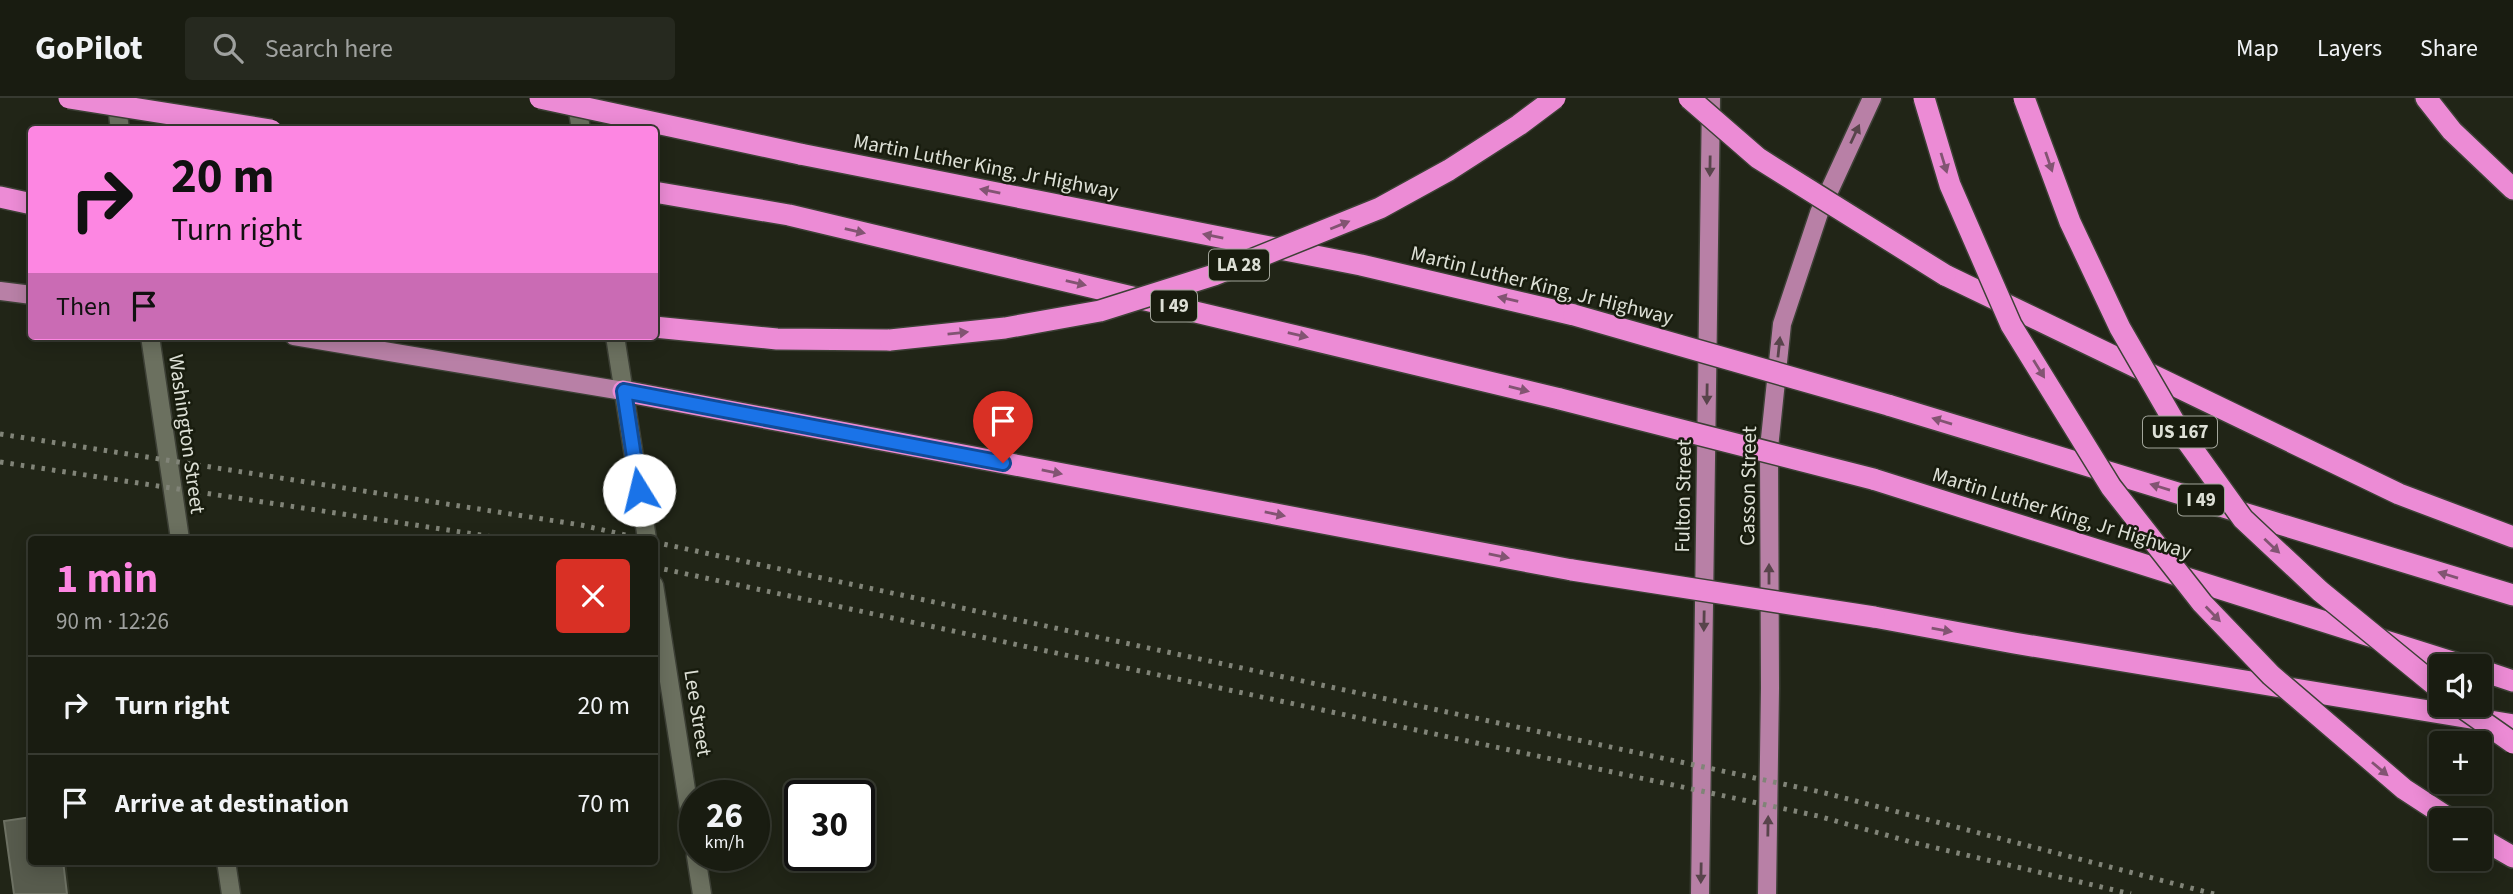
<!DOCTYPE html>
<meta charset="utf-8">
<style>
:root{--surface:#191c11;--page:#26291f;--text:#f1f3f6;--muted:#9fa19f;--line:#373a31;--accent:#fd86e2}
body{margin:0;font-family:"Source Sans 3",sans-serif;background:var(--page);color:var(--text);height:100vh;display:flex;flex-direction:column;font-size:26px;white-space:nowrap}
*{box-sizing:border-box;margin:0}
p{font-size:23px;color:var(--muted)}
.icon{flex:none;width:38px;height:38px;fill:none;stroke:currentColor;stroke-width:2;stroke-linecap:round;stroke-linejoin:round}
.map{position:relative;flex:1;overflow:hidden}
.panel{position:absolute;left:28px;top:438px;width:630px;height:329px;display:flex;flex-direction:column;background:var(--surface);border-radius:7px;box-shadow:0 4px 18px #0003,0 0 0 2px var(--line)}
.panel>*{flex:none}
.hud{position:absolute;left:28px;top:28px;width:630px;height:214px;border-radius:7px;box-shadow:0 4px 18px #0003,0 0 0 2px var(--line);background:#fd86e2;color:#111;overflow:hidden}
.fabs{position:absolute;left:2429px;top:556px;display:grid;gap:14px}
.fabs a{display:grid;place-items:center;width:63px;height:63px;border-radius:7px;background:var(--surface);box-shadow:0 4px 18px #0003,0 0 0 2px var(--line);font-size:35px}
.speed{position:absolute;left:679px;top:682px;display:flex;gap:14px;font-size:35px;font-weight:700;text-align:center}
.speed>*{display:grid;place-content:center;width:91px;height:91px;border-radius:50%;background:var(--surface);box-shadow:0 4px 18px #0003,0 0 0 2px var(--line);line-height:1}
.speed small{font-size:18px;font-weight:400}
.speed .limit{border:4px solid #111;border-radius:10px;background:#fff;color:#111}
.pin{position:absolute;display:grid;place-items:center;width:60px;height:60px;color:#fff;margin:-72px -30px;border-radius:50% 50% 50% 0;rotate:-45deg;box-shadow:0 0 7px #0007}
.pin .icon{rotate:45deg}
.me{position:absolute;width:77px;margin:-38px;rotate:351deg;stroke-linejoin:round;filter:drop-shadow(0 0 5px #0008)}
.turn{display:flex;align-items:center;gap:24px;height:147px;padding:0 28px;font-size:32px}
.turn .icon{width:91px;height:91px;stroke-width:2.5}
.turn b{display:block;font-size:49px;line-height:60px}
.then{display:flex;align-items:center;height:66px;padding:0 28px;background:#0003;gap:14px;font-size:26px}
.round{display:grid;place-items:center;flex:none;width:74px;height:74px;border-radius:7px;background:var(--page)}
.overview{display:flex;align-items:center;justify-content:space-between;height:119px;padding:0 28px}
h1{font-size:42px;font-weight:700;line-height:52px;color:var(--accent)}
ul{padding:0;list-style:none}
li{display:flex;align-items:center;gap:21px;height:98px;padding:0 28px;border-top:2px solid var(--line)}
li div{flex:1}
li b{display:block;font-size:26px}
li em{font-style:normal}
header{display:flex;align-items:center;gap:42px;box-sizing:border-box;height:98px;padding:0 35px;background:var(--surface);border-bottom:2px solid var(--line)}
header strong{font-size:33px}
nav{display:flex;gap:38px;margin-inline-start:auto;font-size:24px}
.search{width:490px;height:63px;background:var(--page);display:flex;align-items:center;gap:18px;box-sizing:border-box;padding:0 24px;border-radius:7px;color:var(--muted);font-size:26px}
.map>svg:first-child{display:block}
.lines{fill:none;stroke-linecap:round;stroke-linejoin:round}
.minor-casing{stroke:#3d4036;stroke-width:21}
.major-casing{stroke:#3d4036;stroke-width:21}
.highway-casing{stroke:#3d4036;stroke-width:24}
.minor{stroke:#6b705f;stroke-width:18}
.major{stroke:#b880a6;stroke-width:18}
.highway{stroke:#ec8bd5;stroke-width:21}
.rail{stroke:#818478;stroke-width:5;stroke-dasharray:3.5 7;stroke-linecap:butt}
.highway-bridge-casing{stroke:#3d4036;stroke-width:24;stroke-linecap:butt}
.highway-bridge{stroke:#ec8bd5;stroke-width:21}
.shaded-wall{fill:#313527}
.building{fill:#575b4d;stroke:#6c7062;stroke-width:2}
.oneway{fill:#58444b}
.oneway2{fill:#825472}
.route-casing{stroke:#114b97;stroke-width:18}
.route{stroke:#1a73e8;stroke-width:12}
.labels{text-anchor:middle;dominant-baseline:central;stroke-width:5;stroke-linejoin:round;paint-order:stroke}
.shield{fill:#181c0e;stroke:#a2a59a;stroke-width:2}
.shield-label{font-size:19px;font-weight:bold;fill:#dde0d6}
.street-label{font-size:21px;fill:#dde0d6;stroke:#181c0e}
</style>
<header>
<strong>GoPilot</strong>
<div class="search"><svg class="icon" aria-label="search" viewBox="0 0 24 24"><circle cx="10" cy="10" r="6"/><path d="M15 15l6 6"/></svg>Search here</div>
<nav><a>Map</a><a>Layers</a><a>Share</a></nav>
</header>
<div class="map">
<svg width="2513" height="796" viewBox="0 0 2513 796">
<rect width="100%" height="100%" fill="#212517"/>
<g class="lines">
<!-- minor casing -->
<g class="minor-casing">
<path id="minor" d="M116,0L120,32
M576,0L581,32
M150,238L180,441
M615,238L647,441
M654,487L695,749
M696,758L702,796
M226,763L231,796"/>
</g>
<!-- major casing -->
<g class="major-casing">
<path id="major" d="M0,193L32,197
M294,238L623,293
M1700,796L1711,0
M1767,796L1770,590L1769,350L1782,226L1819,115L1872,0"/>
</g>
<!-- highway casing -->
<g class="highway-casing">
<path id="highway" d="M2426,0L2452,33L2513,91
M800,56L1361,167L1574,217
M654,94L789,117L1560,301
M0,99L32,106
M1945,177L2399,396L2513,439
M654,229L777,241L890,242
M623,293L1572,472
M1888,307L2513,497
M1873,381L2468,569
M1874,519L2014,545L2513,627
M2480,572L2513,583
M2480,740L2513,759"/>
</g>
<!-- minor -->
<use href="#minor" class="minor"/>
<!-- major -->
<use href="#major" class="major"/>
<!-- highway -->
<use href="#highway" class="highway"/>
<!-- rail -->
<path class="rail" d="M0,336L581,427L643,441
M0,364L507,441
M654,444L1825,695L2214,796
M654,469L1818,718L1911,744L2131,796"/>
<!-- highway-bridge casing -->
<g class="highway-bridge-casing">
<path id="highway-bridge" d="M69,0L271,32
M540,0L800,56
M1689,0L1758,60L1945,177
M1924,0L1950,87L2011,227L2111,389L2202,505L2271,577L2404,691L2453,723
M2024,0L2070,124L2120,230L2179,332L2243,421L2320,493L2441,592
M1574,217L1888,307
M890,242L1005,230L1100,213L1214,177L1380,110L1449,72L1519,27L1555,0
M1560,301L1873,381
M1572,472L1874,519
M2459,607L2513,645"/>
</g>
<!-- highway-bridge -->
<use href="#highway-bridge" class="highway-bridge"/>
</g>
<!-- shaded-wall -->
<path class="shaded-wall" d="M63,763H66L70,796H67Z"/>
<!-- building -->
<path class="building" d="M32,719V763H63L67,796H14L4,723Z"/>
<!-- one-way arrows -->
<defs><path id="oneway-solid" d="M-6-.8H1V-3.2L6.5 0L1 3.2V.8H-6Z" transform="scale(1.75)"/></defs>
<g class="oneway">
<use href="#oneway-solid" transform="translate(1855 36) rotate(-65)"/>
<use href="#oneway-solid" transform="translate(1710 68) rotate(91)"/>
<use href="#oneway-solid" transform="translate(1779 249) rotate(-84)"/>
<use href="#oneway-solid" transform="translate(1707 296) rotate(91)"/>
<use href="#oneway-solid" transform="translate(1769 476) rotate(-90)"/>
<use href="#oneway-solid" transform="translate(1704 523) rotate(91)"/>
<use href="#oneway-solid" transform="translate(1768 728) rotate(-89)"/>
<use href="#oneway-solid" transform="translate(1701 775) rotate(91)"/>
</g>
<g class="oneway2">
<use href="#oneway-solid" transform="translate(2049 64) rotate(71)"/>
<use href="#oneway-solid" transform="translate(1944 65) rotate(73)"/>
<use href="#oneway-solid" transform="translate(990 93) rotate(-169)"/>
<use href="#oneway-solid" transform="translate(1340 127) rotate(-22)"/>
<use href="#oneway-solid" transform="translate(855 133) rotate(13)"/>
<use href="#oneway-solid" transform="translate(1213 138) rotate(-169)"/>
<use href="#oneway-solid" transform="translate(1076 185) rotate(13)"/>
<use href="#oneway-solid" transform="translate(1508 201) rotate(-167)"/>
<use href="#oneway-solid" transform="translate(958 235) rotate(-6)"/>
<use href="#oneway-solid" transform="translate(1298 237) rotate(13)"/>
<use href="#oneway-solid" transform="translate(2039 271) rotate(58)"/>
<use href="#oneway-solid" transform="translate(1519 291) rotate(14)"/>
<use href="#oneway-solid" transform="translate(1942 323) rotate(-163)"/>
<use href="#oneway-solid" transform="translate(1052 374) rotate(11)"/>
<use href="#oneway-solid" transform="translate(2160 389) rotate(-163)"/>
<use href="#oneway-solid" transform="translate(1275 416) rotate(11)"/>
<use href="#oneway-solid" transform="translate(2272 448) rotate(43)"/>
<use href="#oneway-solid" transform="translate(1499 458) rotate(11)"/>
<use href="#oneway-solid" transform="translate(2448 477) rotate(-163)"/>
<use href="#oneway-solid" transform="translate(2213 516) rotate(46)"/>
<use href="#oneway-solid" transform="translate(1942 532) rotate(10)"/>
<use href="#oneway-solid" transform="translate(2380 671) rotate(40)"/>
</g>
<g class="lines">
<!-- route casing -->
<g class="route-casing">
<path id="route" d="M639,392L624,293L1003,365"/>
</g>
<!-- route -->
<use href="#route" class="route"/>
</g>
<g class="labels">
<!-- shield labels -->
<g class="shield">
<rect x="1209" y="151.5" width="60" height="31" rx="5"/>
<rect x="1151" y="192.5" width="46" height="31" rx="5"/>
<rect x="2143" y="318.5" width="74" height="31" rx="5"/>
<rect x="2178" y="386.5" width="46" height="31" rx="5"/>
</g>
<g class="shield-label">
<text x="1239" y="167">LA 28</text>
<text x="1174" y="208">I 49</text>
<text x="2180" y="334">US 167</text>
<text x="2201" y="402">I 49</text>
</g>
<!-- street labels -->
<g class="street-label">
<text transform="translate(986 68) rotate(11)">Martin Luther King, Jr Highway</text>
<text transform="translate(1542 187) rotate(14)">Martin Luther King, Jr Highway</text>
<text transform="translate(187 336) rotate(82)">Washington Street</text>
<text transform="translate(1748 388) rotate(-89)">Casson Street</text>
<text transform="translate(1683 398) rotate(-89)">Fulton Street</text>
<text transform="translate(2062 415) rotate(17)">Martin Luther King, Jr Highway</text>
<text transform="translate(698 615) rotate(81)">Lee Street</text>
</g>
</g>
</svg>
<div class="fabs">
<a><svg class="icon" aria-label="sound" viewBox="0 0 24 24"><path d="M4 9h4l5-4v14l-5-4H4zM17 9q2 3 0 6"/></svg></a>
<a>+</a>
<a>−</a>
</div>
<div class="speed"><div>26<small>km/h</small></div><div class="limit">30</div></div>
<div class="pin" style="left:1003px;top:365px;background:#d93025"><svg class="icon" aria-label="arrive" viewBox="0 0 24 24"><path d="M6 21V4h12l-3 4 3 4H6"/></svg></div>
<svg class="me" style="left:639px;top:392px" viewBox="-20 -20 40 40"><circle r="19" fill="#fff"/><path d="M0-13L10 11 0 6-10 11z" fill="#1a73e8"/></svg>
<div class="hud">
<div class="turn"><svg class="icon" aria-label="right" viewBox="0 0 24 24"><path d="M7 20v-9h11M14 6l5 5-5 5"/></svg><div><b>20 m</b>Turn right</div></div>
<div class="then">Then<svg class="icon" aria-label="arrive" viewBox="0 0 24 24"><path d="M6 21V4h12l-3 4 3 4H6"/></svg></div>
</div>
<section class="panel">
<div class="overview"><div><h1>1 min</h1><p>90 m · 12:26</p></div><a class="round" style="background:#d93025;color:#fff"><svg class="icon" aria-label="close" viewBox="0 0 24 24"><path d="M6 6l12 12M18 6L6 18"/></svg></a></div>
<ul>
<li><svg class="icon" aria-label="right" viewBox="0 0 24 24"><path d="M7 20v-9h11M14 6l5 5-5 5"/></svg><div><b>Turn right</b></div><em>20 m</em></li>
<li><svg class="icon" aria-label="arrive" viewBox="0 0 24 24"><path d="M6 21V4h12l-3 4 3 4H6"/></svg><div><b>Arrive at destination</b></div><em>70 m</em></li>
</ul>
</section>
</div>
